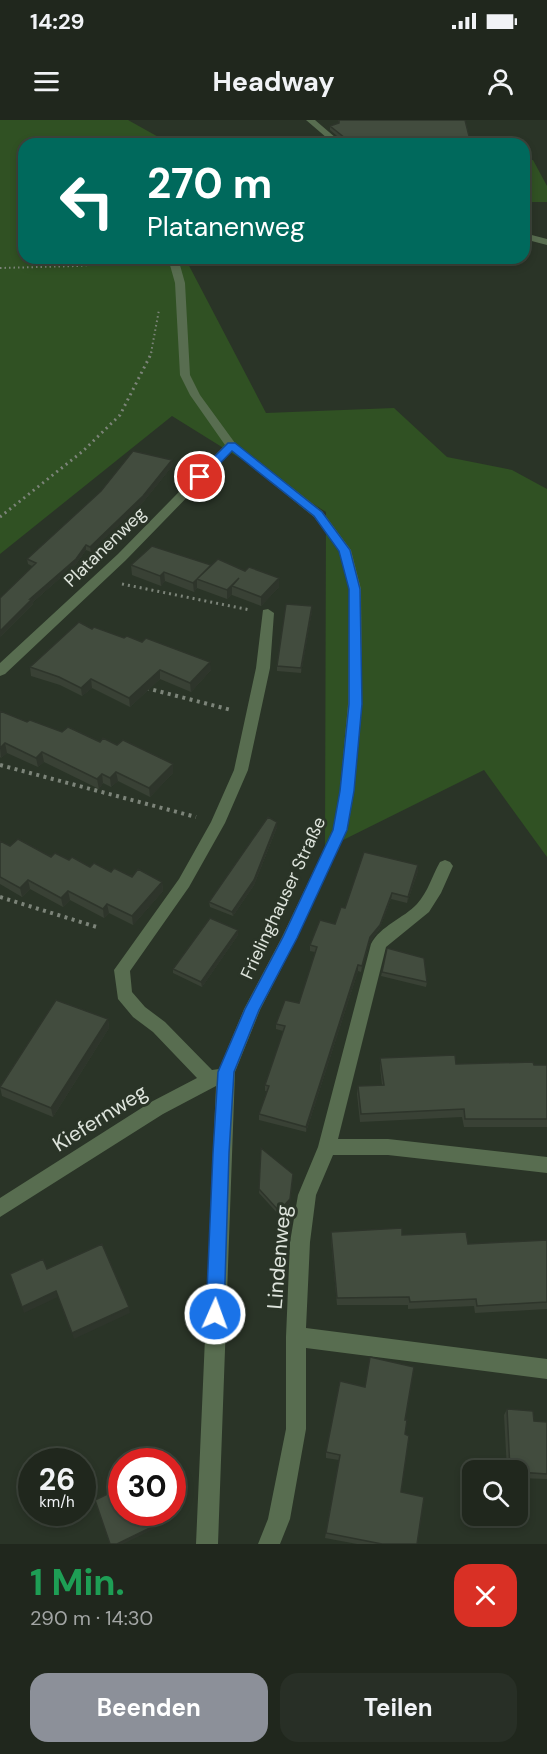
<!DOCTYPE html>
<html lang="de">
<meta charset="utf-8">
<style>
:root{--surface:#20271d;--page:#282f26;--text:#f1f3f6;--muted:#a2a5a4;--line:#3d443b;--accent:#8c9099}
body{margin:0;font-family:"DM Sans",sans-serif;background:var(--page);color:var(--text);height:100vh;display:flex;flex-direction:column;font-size:22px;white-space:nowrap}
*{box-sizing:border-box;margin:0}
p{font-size:20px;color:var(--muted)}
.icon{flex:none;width:33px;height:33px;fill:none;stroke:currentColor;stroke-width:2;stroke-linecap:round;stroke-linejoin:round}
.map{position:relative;height:1424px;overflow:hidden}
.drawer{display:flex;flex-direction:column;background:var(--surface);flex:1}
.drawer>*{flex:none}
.top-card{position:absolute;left:18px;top:18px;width:512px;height:126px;border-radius:18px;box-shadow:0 3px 9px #0003,0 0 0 2px var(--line);background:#00695c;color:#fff;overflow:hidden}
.fabs{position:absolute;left:462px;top:1340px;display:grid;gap:12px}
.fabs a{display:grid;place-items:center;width:66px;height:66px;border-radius:12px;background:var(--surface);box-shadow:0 3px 9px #0003,0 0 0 2px var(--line);font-size:30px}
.speed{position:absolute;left:18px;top:1328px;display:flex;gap:12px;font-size:30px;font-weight:700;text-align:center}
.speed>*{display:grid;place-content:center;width:78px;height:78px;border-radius:50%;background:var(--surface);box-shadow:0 3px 9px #0003,0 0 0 2px var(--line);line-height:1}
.speed small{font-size:15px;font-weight:400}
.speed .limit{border:9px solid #d22;background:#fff;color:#111}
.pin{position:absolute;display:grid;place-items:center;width:51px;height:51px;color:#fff;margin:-26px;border:3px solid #fff;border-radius:50%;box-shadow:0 2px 6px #0007}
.me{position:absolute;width:66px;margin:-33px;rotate:2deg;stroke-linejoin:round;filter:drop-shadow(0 0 4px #0008)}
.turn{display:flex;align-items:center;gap:21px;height:126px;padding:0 30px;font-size:27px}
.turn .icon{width:78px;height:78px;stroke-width:2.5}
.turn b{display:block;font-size:42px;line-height:51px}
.round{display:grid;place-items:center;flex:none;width:63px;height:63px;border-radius:18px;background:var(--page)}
.overview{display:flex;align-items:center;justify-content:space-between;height:102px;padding:0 30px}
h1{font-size:36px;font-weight:700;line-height:45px;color:#1e9e55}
.action{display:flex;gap:12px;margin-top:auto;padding:12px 30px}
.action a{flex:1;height:69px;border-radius:18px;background:var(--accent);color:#fff;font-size:24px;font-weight:700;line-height:69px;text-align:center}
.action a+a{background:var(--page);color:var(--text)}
.status{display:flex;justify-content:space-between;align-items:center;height:42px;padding:0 30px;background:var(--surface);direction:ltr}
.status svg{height:16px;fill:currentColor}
header{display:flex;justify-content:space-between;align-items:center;height:78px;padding:0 30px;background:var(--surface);font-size:27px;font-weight:700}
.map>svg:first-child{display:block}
.green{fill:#305123}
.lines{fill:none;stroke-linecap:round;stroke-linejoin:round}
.path-far2{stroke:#7c8479;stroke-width:2;stroke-dasharray:1.5 3;stroke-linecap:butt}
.path-far1{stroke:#7c8479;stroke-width:3;stroke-dasharray:2 4;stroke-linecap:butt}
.path{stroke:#7c8479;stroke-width:4;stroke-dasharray:3 4.5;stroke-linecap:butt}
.minor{fill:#586d50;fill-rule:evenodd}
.wall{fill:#394135}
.shaded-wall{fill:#2e352b}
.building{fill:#424c3e;stroke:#2e352b;stroke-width:1.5}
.route{fill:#1a73e8;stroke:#114b97;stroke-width:1.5}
.labels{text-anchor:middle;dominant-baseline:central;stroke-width:6;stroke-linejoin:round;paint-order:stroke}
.street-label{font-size:18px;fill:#dee4dc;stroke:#2a3427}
.near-street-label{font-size:21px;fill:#dee4dc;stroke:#2a3427}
</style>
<div class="status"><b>14:29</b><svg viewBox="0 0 49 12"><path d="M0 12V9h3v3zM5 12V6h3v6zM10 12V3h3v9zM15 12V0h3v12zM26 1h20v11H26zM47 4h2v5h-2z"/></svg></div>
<header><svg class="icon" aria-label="menu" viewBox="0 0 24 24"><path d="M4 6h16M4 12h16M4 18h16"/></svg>Headway<svg class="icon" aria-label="person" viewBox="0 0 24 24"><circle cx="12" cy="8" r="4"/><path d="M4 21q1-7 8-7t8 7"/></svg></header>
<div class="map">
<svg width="547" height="1424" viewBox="0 0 547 1424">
<rect width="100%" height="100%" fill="#2a3427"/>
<!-- green -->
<path class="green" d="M0,0H128L171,24H24V138H185L266,293L394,288L447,337L512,350L547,369V737L484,650L325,729L326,392L172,296L0,434Z
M524,40H533L547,66V82H524Z"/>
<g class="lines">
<!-- path-far2 -->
<path class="path-far2" d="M0,148L78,146L155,139
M151,233L159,190"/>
<!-- path-far1 -->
<path class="path-far1" d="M0,397L83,331L120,295L152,232
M122,464L250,490"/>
<!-- path -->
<path class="path" d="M146,568L231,590
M0,645L196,697
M0,777L100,808"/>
<!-- minor -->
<path class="minor" d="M306,0H315L343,24H334Z
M524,113L547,119V125L524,119Z
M168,138H178L185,163L190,255L200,275L235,323L322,391L351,430L361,469L362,584L354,671L347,710L297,818L260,890L235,952L218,1424H196L216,966L163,994L0,1097V1078L151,982L197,958L153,912L133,897L118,879L114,850L179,759L211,702L234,650L256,548L263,490L268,489L274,493L270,548L248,650L225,703L189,767L130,851L132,872L145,887L165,902L212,950L219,949L244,889L282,817L333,710L340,671L348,584L349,469L339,430L314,397L232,331L126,440L5,554L0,556V543L118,434L225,325L190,275L180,255L175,163Z
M445,740L450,742L453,746L441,773L429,792L386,827L338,1019H388L547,1037V1053L388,1035H333L316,1075L310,1122L306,1208L547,1239V1259L306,1228V1309L290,1399L280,1424H258L268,1399L286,1309V1217L290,1122L298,1075L318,1027L371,824C380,806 404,798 417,784C428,772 432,756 440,742Z"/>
</g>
<!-- wall -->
<path class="wall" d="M338,0H465L471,24H340V22L343,21L330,10V6L339,4Z
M173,345L144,381L91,432L86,430L76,444L33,482V484L0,517L32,446L28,444L27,439Z
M131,445L279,467L261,486L232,475V474L227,479L197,468L194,472L165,461L161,466L132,455Z
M312,491L301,553L277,551V546Z
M30,547L211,550L191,572L160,559L130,587L92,568L82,576L60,565L31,556Z
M0,591L27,602L100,622L117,625L173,644V653L150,677L118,661L111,667L103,663L99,669L44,642L38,647L7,633L1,638L0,637Z
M277,707L254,765L233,796L210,787L209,782Z
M0,721L10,726L69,740L90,747L162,762L163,771L133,805L109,793L104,798L70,780L63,787L30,769L22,777L0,764Z
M418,745V751L407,783L391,779L379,810L369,823L361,852L358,851L306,1012L259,1000V994L267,971H265V965L283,911L276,909V904L299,883L315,832L310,831V825L335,804L345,788Z
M238,810V815L202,867L173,853V849Z
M382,852L427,862L426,867L381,856Z
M108,899L109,908L53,997L2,976L0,967Z
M380,938L456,944L547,945V1007H464L462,997L360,1002L357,974L358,966L382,965L380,946Z
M261,1028L293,1054L290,1083L279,1095L259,1073Z
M331,1112L402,1115L468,1124L547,1120V1189L475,1193L474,1186L408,1189V1185H337L331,1120Z
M507,1289L534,1301L547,1302V1359L518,1358V1350H507L504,1295Z
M405,1300L401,1372L417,1424H357L325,1418L339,1340L326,1338V1332Z"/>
<!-- shaded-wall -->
<path class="shaded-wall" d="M172,340L173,345L144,381L91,432L90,427Z
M86,425V430L76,444L33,482V484L0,517V511L30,479Z
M164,452L165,461L161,466L160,456Z
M239,458L232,466V474L227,479V470Z
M279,458V467L261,486V477Z
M197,459V468L194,472L193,463Z
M312,486V491L301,553V548Z
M210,542L211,550L191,572L190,563Z
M160,550V559L130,587L129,578Z
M91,559L92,568L82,576L81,568Z
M5,623L7,633L1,638L0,628Z
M42,632L44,642L38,647L36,638Z
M173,644V653L150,677L149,668Z
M116,652L118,661L111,667L110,658Z
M102,654L103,663L99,669L97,659Z
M277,702V707L254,765L233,796L232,792Z
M418,745V751L407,783L408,777Z
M28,760L30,769L22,777L20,768Z
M162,762L163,771L133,805L132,796Z
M68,771L70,780L63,787L61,778Z
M392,773L391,779L379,810L369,823L361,852L362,846L370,817Z
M107,784L109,793L104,798L103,789Z
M238,810V815L202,867L201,862Z
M358,845V851L306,1012V1007Z
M108,899L109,908L53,997L51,988Z
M293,1054L290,1083L279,1095V1091Z
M56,1171L58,1177L24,1193L22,1187Z
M129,1187L130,1193L74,1219L72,1213Z
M156,1405V1408L123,1424H117Z"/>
<!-- building -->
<path class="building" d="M339,0H465L471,24H344L340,22L345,21V18L330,6L339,3Z
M133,331L172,340L143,376L90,427L86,425L76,439L30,479H32L0,511V478L36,443L27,439L101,371Z
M152,426L211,445L197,459L218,439L245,451L249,447L279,458L261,477L232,466L239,458L227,470L197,459L193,463L164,452L160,456L131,445Z
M286,484L312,486L301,548L277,546Z
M79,502L92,509L94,507L124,518L127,516L142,522L146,518L210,542L190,563L160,550L129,578L91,559L81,568L59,557L30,547Z
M0,591L27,602L30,600L62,612L68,607L100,622L103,618L117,625L123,620L173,644L149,668L116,652L110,658L102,654L97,659L42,632L36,638L5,623L0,628Z
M268,697L277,702L254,760L232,792L209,782Z
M18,719L51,737L55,733L69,740L72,737L90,747L94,743L111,752L114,748L132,757L138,749L162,762L132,796L107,784L103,789L68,771L61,778L28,760L20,768L0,757V721L10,726Z
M364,732L418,745L408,777L392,773L380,805L370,817L362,846L358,845L306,1007L259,994L269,966L265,965L285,906L276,904L285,880L299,883L317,827L310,825L320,800L335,804L341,787L345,788Z
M210,798L238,810L201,862L173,849Z
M387,828L424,838L427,862L382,852Z
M56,880L108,899L51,988L0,967Z
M455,935L456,944L533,942L534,945H547V999H465L464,989L361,994L358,966L384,965L380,938Z
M261,1028L293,1054L290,1079L279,1091L259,1069Z
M402,1108V1115L466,1112L468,1124L547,1120V1182L477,1186L476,1179L410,1182L409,1177L337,1178L331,1112Z
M102,1124L129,1187L72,1213L56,1171L22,1187L10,1154L43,1139L47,1149Z
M370,1237L414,1247L405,1300H407L405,1314L409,1316L401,1372L424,1377L417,1424H382L326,1413L340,1335L326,1332L340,1261L365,1267Z
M507,1289L533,1291L534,1301L547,1302V1354L518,1352V1350H510Z
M122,1367V1392H151L156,1405L117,1424H110L95,1380Z"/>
<!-- route -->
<path class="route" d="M228,323H235L322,392L350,430L360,469L362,584L354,671L347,710L297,818L259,890L234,952L229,1033L224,1194L222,1200L215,1203L209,1200L206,1194L213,1033L218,952L245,889L283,817L333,710L340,671L349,584V469L339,431L314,396L232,331L204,360H196V355Z"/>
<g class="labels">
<!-- street labels -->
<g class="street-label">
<text transform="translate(105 427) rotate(-44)">Platanenweg</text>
<text transform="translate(283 778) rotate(-65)">Frielinghauser Straße</text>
</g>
<!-- near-street labels -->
<g class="near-street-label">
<text transform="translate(100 998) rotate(-32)">Kiefernweg</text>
<text transform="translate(279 1137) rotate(-85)">Lindenweg</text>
</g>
</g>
</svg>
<div class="fabs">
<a><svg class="icon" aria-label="search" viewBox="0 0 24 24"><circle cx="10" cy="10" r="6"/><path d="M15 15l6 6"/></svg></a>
</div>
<div class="speed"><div>26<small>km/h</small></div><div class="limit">30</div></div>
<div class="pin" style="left:200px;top:357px;background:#d93025"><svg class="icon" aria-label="arrive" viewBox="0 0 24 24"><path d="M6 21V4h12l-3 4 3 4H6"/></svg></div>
<svg class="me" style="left:215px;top:1194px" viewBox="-20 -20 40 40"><circle r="17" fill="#1a73e8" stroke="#fff" stroke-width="3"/><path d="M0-11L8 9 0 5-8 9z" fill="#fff"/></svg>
<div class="top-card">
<div class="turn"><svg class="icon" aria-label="left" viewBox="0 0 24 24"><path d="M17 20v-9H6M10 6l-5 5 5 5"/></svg><div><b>270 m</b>Platanenweg</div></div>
</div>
</div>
<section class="drawer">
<div class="overview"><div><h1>1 Min.</h1><p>290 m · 14:30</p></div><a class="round" style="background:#d93025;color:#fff"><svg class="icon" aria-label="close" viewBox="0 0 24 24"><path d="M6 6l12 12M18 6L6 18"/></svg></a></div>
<div class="action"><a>Beenden</a><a>Teilen</a></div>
</section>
